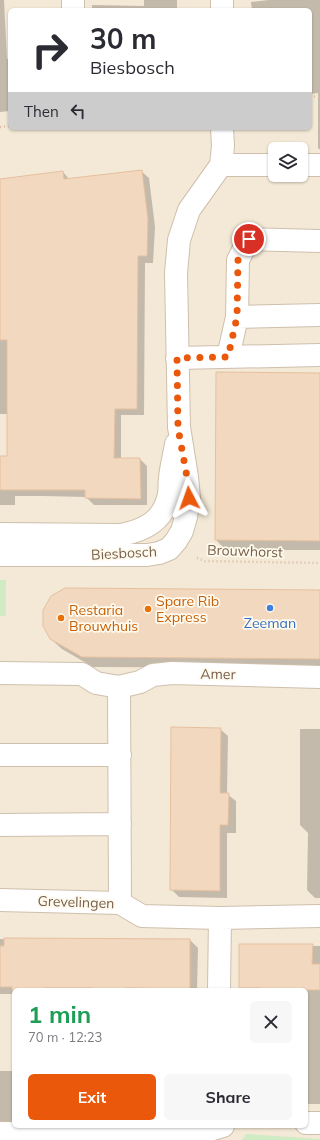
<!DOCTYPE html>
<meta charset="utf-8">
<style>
:root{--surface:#fff;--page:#f7f7f7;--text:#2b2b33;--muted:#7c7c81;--accent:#ea580c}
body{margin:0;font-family:Mulish,sans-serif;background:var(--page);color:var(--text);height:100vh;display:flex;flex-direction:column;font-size:15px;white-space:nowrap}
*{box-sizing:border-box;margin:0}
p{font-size:13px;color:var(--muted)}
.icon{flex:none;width:22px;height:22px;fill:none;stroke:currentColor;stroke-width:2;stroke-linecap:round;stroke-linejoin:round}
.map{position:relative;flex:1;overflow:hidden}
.drawer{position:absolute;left:12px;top:988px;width:296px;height:140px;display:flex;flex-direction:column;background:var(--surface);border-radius:6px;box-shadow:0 1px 3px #0004}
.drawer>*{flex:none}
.banner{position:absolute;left:8px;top:8px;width:304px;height:122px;border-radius:6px;box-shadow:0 1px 3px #0004;background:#fff;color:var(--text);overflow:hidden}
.buttons{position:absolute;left:268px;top:142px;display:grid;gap:8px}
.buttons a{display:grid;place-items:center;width:40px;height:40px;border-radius:6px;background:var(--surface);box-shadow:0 1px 3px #0004;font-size:20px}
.pin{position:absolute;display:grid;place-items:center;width:34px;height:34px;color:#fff;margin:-17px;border:2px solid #fff;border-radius:50%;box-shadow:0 1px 4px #0007}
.me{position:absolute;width:44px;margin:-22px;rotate:356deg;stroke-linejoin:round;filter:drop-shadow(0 0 3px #0008)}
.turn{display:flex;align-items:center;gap:14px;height:84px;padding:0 16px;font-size:18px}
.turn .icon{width:52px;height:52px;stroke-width:2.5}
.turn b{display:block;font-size:28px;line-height:34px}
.then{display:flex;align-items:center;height:38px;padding:0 16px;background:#0003;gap:8px;font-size:15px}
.round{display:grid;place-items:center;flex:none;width:42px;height:42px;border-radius:6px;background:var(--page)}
.head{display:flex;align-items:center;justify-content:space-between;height:68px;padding:0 16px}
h1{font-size:24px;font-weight:700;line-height:30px;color:#1e9e55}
.button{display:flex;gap:8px;margin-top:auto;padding:8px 16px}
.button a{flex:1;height:46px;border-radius:6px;background:var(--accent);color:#fff;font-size:16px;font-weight:700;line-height:46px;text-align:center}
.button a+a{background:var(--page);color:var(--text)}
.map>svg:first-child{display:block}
.residential{fill:#f4e9d6;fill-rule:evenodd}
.green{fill:#d1ebc5}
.shadow{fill:#0003}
.building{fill:#f2d8bf;stroke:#e5c09f}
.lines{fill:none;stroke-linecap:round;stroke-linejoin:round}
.minor-casing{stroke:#cfbfad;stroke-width:24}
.path{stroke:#d8bca2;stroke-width:2.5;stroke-dasharray:1 3;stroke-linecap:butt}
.minor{stroke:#fff;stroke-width:22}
.route{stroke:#ea580c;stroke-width:7;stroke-dasharray:0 12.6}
.shop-dot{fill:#3f7fe0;stroke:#fffaee;stroke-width:1.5}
.food-dot{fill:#e8710a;stroke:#fffaee;stroke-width:1.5}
.labels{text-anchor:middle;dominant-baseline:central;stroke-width:3.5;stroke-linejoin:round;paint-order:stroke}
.street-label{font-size:14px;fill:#775f4b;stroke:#fffaee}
.food-label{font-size:14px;fill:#c56008;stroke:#fffaee;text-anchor:start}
.shop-label{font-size:14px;fill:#366cbe;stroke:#fffaee}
</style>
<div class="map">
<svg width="320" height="1140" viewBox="0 0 320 1140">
<rect width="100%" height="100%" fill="#fdf6e8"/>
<!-- residential -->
<path class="residential" d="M0,0H320V1140H0ZM10,10H310V128H10ZM275,149H301V175H275ZM14,990H306V1126H14Z"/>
<!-- green -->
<path class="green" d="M0,580H6V616H0Z
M246,1134L320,1139V1140H242Z"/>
<!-- shadow -->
<path class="shadow" d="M0,0H4L7,59H10V111L0,112Z
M144,0H177V10H92V5L144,6Z
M269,0H320V150L318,148V93L310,94V10H252L251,2Z
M141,171L149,178L155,227L153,263H145L144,415H121V459H140L147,466V505H94L86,497L42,496H15V505H0V457H8V414H0V180L63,172L70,180Z
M320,374V550H226L216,540Z
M320,591V668L93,667L62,649L51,639Z
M220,729L228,736L227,794L236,801V833H227V898L179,897L171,889Z
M300,729H320V898H315L307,890L308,833L300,825Z
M0,939L190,940L198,948L197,990H14V996L13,994H0Z
M240,945L320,946V1104H306V990H242L240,988Z
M12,1062H14V1126H0V1071H12Z"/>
<!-- building -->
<path class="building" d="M142,170L148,219L147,256H138L137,409H115L114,458H140L141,499L85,498V490H0V456H7V340H0V179L63,171L64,179Z
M216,372L320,373V541L215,540Z
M65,588L320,590V659L82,657L50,639L43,626V610L51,596Z
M171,727L221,728L220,793H229L228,825H220V891L170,890Z
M4,938L190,939V989L125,988V990H93V988H44V990H12V987H0V946H4Z
M239,944H313L312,964H320V990H261V988H239Z"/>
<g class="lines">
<!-- minor casing -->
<g class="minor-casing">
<path id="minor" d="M73,10V0
M222,10V0
M221,165H275
M301,165H320
M237,317L320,315
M228,357L237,317L238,260L249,239L320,241
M177,358L320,355
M0,534L121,535C145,530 164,521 169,494C170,489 169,483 170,478C171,467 174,456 176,444
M0,555H147L159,553L169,549L176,541L182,531L186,517L189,498L187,477L179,427L176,273L179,240L189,210L221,165L223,146L222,128
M0,673L82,674L96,683L119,687L140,682L153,675L172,673L320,677
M119,687L120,903
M0,755H120
M0,825L120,824
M0,900L120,903L142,916L220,918L320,916
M219,990L220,918
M306,1123H320
M0,1133L189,1136L223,1126"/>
</g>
<!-- path -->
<path class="path" d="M310,97L320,96
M0,127L10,126
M197,558L205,561L320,563"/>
<!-- minor -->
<use href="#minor" class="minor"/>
</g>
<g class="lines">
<!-- route -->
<path class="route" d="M189,498L187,477L178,428L177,358L228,357L237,317L238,260L249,239"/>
</g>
<!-- markers -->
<circle class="shop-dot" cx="270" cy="608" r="4"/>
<g class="food-dot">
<circle cx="148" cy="609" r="4"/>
<circle cx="61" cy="618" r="4"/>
</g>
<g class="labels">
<!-- street labels -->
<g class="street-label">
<text transform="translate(245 551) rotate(2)">Brouwhorst</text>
<text transform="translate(124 553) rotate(-3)">Biesbosch</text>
<text transform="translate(218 674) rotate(1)">Amer</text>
<text transform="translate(76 902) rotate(2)">Grevelingen</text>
</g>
<!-- food labels -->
<g class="food-label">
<text x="156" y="601">Spare Rib<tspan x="156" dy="16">Express</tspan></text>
<text x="69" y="610">Restaria<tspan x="69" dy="16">Brouwhuis</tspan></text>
</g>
<!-- shop labels -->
<g class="shop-label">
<text x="270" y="623">Zeeman</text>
</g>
</g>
</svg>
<div class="buttons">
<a><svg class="icon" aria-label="layers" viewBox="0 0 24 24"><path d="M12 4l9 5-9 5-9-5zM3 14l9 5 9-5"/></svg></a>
</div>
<div class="pin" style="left:249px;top:239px;background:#d93025"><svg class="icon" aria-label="arrive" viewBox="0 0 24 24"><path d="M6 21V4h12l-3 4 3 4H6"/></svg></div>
<svg class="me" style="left:189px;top:498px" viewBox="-20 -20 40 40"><path d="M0-17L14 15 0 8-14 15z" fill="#ea580c" stroke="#fff" stroke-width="4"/></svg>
<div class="banner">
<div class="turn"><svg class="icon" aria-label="right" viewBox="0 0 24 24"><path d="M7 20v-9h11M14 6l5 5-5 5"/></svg><div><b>30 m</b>Biesbosch</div></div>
<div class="then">Then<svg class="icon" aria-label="left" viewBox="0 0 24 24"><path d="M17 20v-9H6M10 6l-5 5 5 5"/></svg></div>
</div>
<section class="drawer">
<div class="head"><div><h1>1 min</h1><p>70 m · 12:23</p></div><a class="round"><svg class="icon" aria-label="close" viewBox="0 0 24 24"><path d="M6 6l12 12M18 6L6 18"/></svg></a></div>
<div class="button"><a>Exit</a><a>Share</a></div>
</section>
</div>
